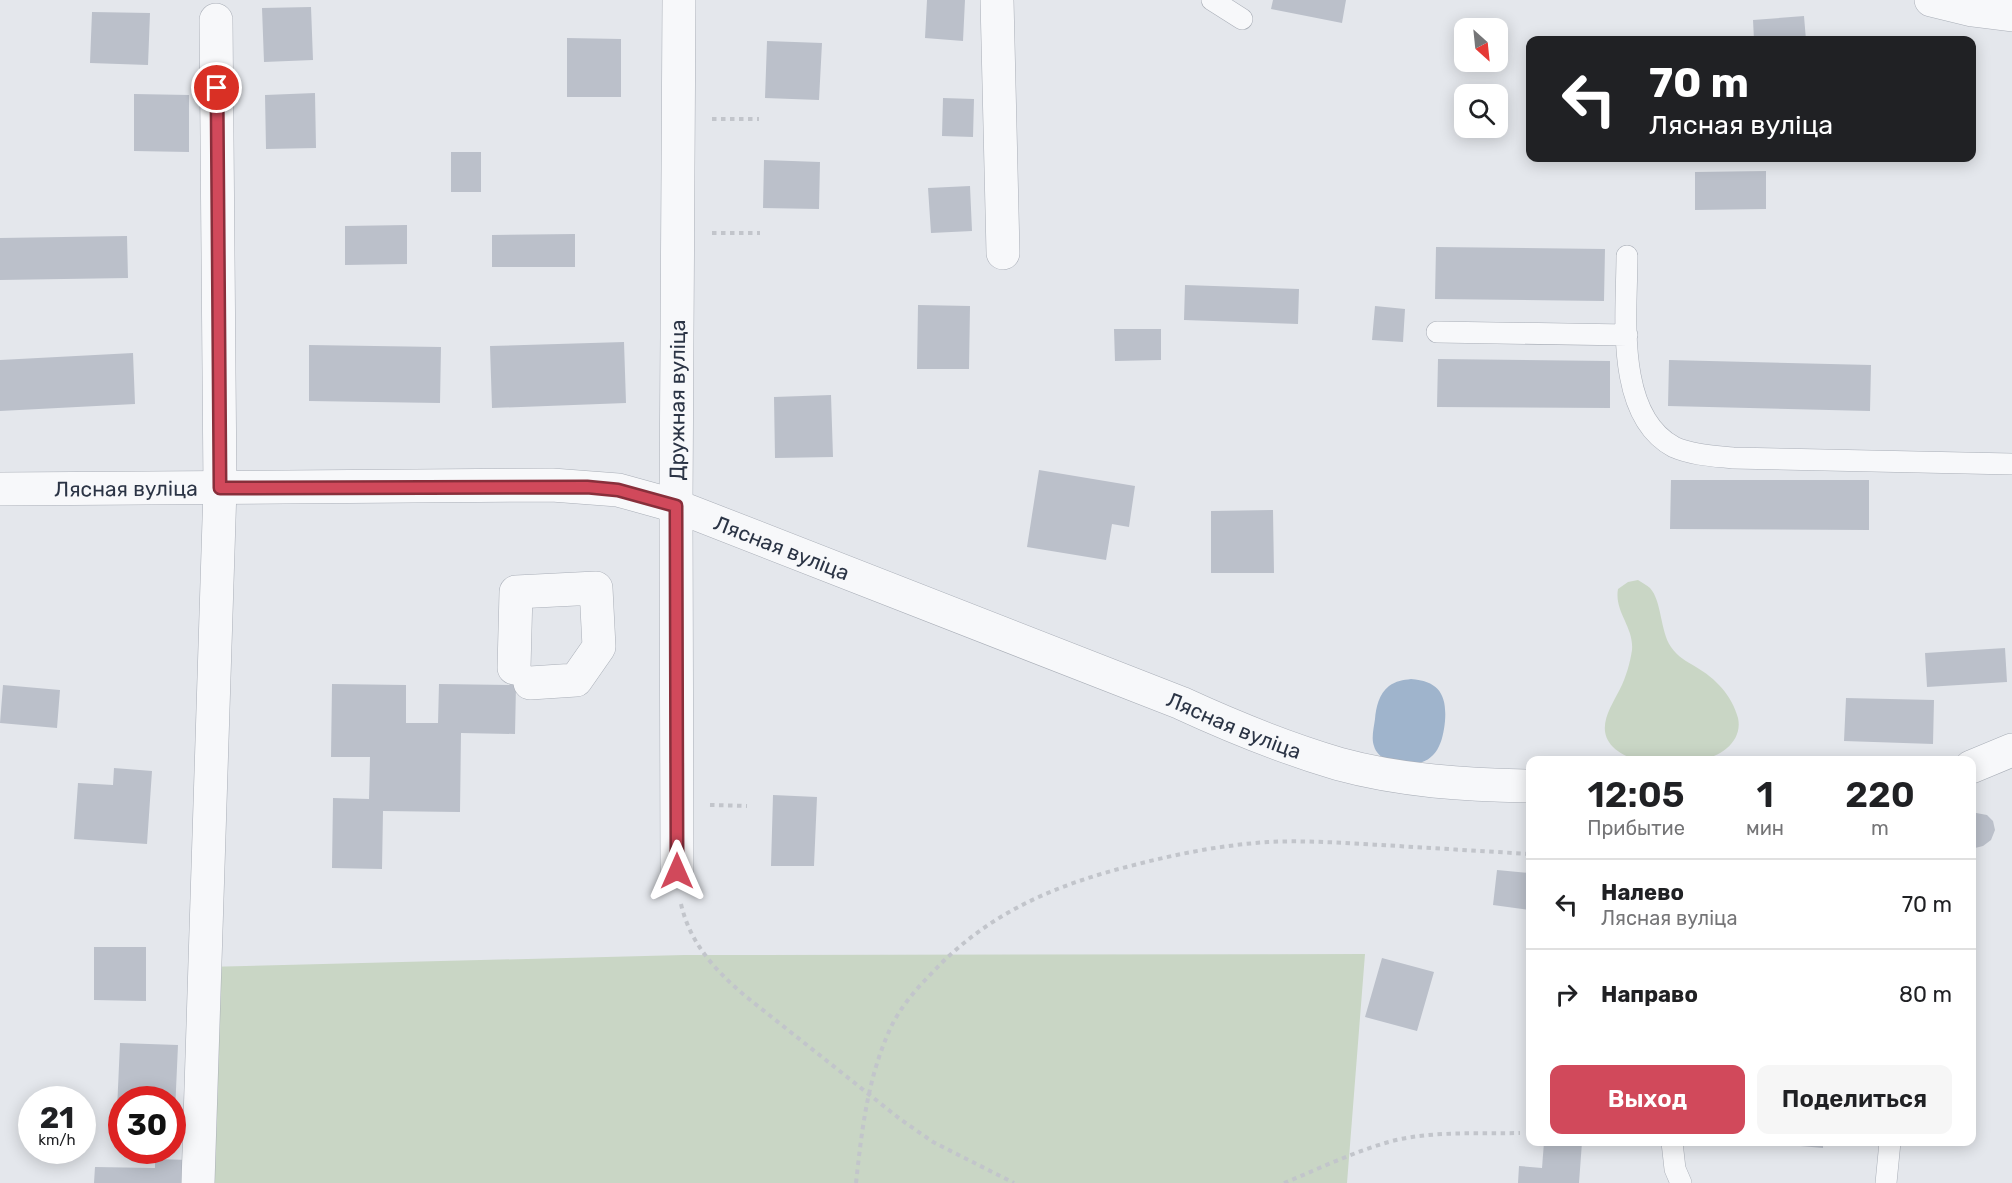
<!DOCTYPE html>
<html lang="ru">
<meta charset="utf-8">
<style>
:root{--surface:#fff;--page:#f6f6f6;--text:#202124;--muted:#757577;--line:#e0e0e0;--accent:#d1495b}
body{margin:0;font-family:Rubik,sans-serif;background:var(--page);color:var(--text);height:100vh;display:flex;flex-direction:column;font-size:22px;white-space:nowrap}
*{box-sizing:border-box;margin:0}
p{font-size:20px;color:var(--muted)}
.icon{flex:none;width:33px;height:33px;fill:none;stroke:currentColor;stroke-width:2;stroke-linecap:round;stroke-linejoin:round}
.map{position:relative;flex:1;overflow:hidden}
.sheet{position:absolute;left:1526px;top:756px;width:450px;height:390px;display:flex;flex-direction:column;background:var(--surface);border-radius:12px;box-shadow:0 3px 15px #0003}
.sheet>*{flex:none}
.hud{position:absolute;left:1526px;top:36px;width:450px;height:126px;border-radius:12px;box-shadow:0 3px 15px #0003;background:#202124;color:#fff;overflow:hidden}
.needle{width:39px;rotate:153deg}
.tools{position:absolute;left:1454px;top:18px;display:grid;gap:12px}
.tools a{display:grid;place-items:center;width:54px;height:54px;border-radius:12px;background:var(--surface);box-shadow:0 3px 15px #0003;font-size:30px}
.speed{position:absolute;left:18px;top:1086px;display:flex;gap:12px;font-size:30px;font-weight:700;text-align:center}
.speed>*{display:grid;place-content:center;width:78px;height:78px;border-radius:50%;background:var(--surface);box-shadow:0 3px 15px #0003;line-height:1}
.speed small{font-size:15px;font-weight:400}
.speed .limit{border:9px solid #d22;background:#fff;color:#111}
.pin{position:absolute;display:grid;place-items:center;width:51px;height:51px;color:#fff;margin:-26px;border:3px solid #fff;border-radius:50%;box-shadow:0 2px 6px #0007}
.me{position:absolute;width:66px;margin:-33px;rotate:0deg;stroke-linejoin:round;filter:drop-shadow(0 0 4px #0008)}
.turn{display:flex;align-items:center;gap:21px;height:126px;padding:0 24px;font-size:27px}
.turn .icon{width:78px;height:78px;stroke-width:2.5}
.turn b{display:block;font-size:42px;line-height:51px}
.eta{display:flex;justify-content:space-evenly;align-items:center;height:102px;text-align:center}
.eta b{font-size:36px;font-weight:600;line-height:42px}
.primary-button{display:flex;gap:12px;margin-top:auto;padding:12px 24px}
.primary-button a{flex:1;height:69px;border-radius:12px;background:var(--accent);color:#fff;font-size:24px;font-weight:600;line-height:69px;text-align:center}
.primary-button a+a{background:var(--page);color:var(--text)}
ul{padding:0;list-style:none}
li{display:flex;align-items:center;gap:18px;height:90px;padding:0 24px;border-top:2px solid var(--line)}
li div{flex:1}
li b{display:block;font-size:22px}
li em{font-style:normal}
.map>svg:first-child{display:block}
.green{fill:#c9d6c5}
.water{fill:#9fb4cc}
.building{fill:#bbc0ca}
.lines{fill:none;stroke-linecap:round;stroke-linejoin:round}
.lane-casing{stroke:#a9aeb7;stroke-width:22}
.street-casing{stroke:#a9aeb7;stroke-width:34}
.path{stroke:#c2c5cb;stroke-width:4;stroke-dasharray:4.5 4.5;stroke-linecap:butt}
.lane{stroke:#f7f8fa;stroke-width:21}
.street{stroke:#f7f8fa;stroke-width:33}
.route-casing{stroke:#882f3b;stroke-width:15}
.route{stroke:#d1495b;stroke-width:10}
.labels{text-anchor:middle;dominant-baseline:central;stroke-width:5;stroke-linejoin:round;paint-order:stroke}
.street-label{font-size:21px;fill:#2b3445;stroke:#f4f6f9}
</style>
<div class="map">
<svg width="2012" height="1183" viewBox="0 0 2012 1183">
<rect width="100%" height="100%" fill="#e4e7ec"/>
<!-- green -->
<path class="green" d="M1638,580C1642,583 1647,585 1650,588C1662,601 1660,631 1671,647C1678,657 1686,661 1696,667C1715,678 1732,695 1738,718C1743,741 1721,757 1700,760C1689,762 1676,760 1664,760C1655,760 1645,762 1637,760C1629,758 1619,753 1613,747C1595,729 1611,707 1620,689C1626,677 1630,663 1632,650C1634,627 1614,612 1618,589L1628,582Z
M1365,954L1347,1183H198L204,967L684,955Z"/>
<!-- water -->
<path class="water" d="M1411,679C1439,681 1447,695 1445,721C1443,742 1437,762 1413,764C1399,765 1378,761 1374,746C1371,738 1374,727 1375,719C1376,707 1379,694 1389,686C1396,681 1403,680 1411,679Z"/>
<!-- building -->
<path class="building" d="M927,0H965L963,41L925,38Z
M1273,0H1346L1342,23L1271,9Z
M311,7L313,60L264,62L262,8Z
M92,12L150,13L148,65L90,63Z
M1804,16L1806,40H1754L1753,20Z
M567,38L621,39V97H567Z
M767,41L822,43L819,100L765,98Z
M315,93L316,148L266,149L265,95Z
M134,94L189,95V152L134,151Z
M943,98L974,99L973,137L942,136Z
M451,152H481V192H451Z
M764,160L820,162L819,209L763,208Z
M1766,171V209L1695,210V172Z
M970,186L972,231L931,233L928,188Z
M407,225V264L345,265V226Z
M575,234V267H492V235Z
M127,236L128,278L0,280V238Z
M1436,247L1605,249L1604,301L1435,299Z
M1185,285L1299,289L1298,324L1184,320Z
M918,305L970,306L969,369H917Z
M1375,306L1405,309L1403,342L1372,340Z
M1114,329H1161V360L1115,361Z
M624,342L626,403L492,408L490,346Z
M309,345L441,347L440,403L309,401Z
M133,353L135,404L0,411V360Z
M1438,359L1610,361V408L1437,407Z
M1669,360L1871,365L1870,411L1668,406Z
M831,395L833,457L775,458L774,397Z
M1039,470L1135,486L1129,527L1112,524L1106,560L1027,547Z
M1671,480H1869V530L1670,529Z
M1273,510L1274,573H1211V511Z
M2005,648L2007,682L1927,687L1925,653Z
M332,684L406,685V723H438L439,684L516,685L515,734L461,733L460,812L383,811L382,869L332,868L333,798L369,799L370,757H331Z
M3,685L60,690L57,728L0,723Z
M1846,698L1934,700L1933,744L1844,741Z
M114,768L152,771L147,844L74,839L78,783L113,785Z
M773,795L817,797L814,866H771Z
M1971,812L1987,815L1993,821L1995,830L1991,840L1983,846L1971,849Z
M1497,870L1530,873V910L1493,905Z
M94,947H146V1001L94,1000Z
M1382,958L1434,972L1417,1031L1365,1017Z
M120,1043L178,1045L175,1112H172V1100H122V1110H117Z
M1544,1142H1582L1579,1183H1518L1519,1166L1542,1168Z
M1768,1142H1823V1148L1768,1143Z
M155,1159L190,1160V1183H94L95,1167L155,1168Z"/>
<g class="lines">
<!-- lane casing -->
<g class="lane-casing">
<path id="lane" d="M1212,0L1242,19
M1627,256C1627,312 1614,415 1674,447C1692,455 1714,456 1733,458L2012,464
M1437,332L1627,335
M1672,1142L1675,1169L1681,1183
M1886,1183L1890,1142"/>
</g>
<!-- street casing -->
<g class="street-casing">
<g id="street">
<path d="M997,0L1003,253"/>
<path d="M1931,0L1972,10L2012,15"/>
<path id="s1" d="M0,489L552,485L618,490L676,506L1181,703C1233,727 1285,748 1339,764C1401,781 1467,785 1530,786"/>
<path d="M514,668L516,592L596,588L599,647L576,680L530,683"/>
<path d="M1971,767L2012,750"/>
<path id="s2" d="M677,871L676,506L679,0"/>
<path d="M198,1183L220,488L216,20"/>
</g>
</g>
<!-- path -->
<path class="path" d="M712,119H759
M712,233H760
M710,805L747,806
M681,904C690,943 714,969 744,995L900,1119L933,1142L1014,1183
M856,1183C862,1128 868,1075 892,1025C901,1007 916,989 930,975C988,912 1057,884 1138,864C1181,853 1224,845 1268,842C1305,840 1343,843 1381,845C1431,848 1480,851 1530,854
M1284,1183C1321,1168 1357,1150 1396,1140C1436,1131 1479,1134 1520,1133"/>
<!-- lane -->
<use href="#lane" class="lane"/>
<!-- street -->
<use href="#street" class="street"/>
</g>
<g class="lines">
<!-- route casing -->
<g class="route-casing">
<path id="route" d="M217,88L220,488L587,487L618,490L676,506L677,871"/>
</g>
<!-- route -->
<use href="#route" class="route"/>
</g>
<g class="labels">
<!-- street labels -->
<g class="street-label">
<text stroke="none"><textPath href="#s2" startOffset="471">Дружная вуліца</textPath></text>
<text stroke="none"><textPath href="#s1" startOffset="126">Лясная вуліца</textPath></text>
<text stroke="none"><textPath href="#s1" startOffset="792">Лясная вуліца</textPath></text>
<text stroke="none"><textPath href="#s1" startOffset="1278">Лясная вуліца</textPath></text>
</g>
</g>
</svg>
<div class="tools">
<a><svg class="needle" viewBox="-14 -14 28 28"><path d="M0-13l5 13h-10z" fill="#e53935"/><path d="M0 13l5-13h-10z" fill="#757577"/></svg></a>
<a><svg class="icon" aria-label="search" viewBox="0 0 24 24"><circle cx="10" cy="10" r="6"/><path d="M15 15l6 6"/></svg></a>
</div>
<div class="speed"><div>21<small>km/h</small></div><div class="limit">30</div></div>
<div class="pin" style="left:217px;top:88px;background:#d93025"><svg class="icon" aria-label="arrive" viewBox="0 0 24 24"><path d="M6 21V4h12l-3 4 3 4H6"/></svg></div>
<svg class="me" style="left:677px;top:871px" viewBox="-20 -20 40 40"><path d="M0-17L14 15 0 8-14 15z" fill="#d1495b" stroke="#fff" stroke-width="4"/></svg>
<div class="hud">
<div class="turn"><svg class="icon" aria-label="left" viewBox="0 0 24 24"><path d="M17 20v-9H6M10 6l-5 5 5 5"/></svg><div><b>70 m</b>Лясная вуліца</div></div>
</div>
<section class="sheet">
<div class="eta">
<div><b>12:05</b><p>Прибытие</p></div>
<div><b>1</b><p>мин</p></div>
<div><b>220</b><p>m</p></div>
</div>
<ul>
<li><svg class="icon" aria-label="left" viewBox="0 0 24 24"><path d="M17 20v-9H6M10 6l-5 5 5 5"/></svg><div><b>Налево</b><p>Лясная вуліца</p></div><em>70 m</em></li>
<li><svg class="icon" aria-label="right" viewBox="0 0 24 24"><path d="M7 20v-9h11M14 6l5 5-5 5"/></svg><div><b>Направо</b></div><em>80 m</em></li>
</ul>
<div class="primary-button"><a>Выход</a><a>Поделиться</a></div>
</section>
</div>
